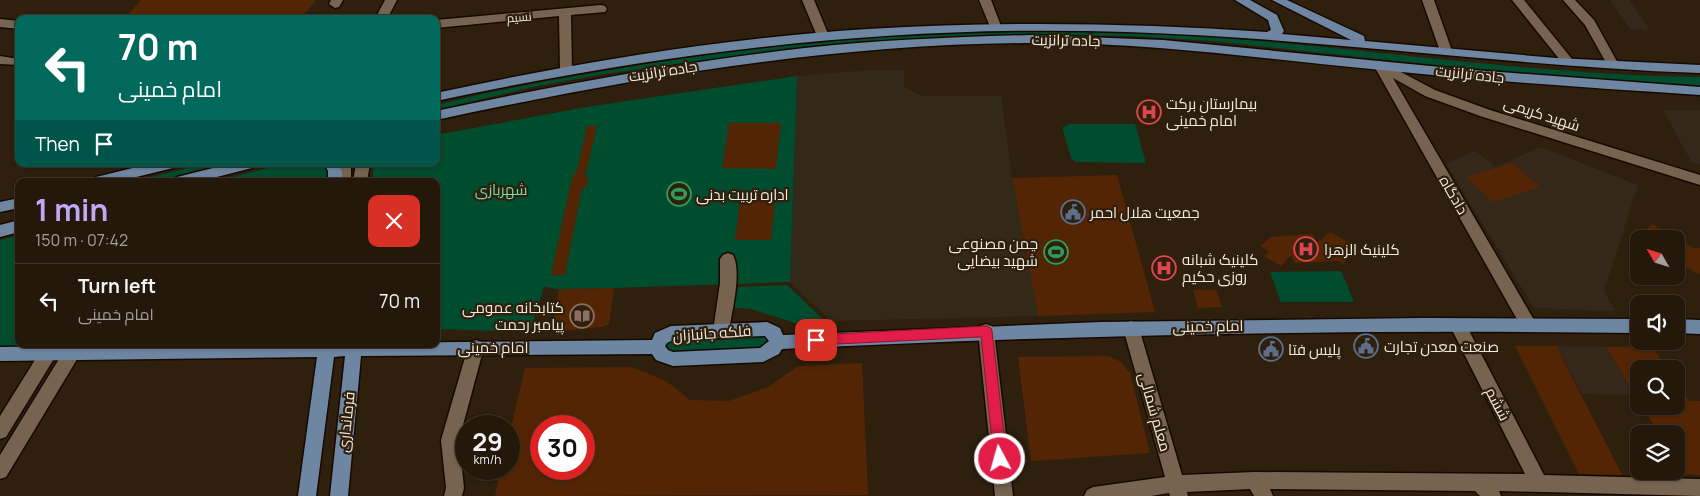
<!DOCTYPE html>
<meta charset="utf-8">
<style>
:root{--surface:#23180a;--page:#2f2518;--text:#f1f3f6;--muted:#a3a09c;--line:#40372b;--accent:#bea9f5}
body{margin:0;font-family:Manrope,Cairo,sans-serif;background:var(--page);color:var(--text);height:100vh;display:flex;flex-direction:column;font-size:19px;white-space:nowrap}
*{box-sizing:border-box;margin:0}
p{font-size:16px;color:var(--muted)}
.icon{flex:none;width:28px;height:28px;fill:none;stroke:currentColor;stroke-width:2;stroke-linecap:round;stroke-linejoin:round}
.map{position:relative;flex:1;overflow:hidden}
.details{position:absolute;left:15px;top:178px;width:425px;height:170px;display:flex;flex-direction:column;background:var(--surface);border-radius:10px;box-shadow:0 1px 4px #0004,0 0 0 1px var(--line)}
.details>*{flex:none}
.hud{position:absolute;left:15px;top:15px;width:425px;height:152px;border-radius:10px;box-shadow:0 1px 4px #0004,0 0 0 1px var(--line);background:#00695c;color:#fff;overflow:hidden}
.needle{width:32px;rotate:309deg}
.tools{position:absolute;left:1630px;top:230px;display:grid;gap:10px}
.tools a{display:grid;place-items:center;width:55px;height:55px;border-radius:10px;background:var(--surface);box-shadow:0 1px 4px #0004,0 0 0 1px var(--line);font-size:25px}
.speed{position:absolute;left:455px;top:415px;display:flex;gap:10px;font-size:25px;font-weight:700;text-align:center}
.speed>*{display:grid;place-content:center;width:65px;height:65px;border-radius:50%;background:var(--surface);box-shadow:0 1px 4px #0004,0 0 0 1px var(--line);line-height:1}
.speed small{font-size:12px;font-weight:400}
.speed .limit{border:8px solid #d22;background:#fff;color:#111}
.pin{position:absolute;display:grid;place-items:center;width:42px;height:42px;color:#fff;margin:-21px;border-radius:10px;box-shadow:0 2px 8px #0006}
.me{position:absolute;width:55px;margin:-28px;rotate:354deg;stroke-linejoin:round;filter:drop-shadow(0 0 4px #0008)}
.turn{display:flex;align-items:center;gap:18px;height:105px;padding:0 20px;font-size:22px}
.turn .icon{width:65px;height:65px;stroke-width:2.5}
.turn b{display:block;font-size:35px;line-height:42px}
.then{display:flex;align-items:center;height:48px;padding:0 20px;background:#0003;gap:10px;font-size:19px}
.round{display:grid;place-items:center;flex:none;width:52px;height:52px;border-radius:10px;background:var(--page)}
.summary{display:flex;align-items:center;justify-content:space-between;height:85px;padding:0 20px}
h1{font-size:30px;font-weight:700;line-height:38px;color:var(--accent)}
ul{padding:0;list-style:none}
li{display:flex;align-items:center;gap:15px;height:75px;padding:0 20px;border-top:1px solid var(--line)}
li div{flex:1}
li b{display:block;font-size:19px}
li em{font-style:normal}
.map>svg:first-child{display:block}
.industrial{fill:#322919}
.education{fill:#35281b}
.green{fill:#004c2e}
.building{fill:#532505;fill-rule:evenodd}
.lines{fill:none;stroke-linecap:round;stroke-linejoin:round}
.minor-casing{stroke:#170900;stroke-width:3}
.major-casing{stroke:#170900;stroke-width:3}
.minor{fill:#766450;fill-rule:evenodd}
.major{fill:#6f86a2;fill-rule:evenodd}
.route{fill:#e11d48;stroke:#92132f}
.labels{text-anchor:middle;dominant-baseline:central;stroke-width:4.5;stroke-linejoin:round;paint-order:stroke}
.far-street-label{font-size:12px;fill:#f3e9de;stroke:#2f200e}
.street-label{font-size:15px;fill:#f3e9de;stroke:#2f200e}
.poi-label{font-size:15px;fill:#f3e9de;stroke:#2f200e;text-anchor:start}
.park-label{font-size:15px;fill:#70dea5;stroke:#2f200e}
</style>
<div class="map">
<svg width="1700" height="496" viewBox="0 0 1700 496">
<rect width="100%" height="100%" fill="#2f200e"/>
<!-- industrial -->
<path class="industrial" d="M870,70H904V87L922,96H1001L1012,178L1038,316L831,321L790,282L797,76Z"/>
<!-- education -->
<path class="education" d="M1610,0H1629L1650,30L1630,29Z
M1663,110H1700V164L1692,163Z
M1540,147L1638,185L1604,291L1615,311L1534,308L1446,164L1475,151L1496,167Z
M1556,346L1606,347L1634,395L1582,394Z"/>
<!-- green -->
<path class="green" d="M1054,30C1116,32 1178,33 1240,39C1393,52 1546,75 1700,77V85L1635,83L1414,63L1212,41L1130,36L1022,35L861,41L785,49L604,74L533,87L436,110V105C516,85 596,72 678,59C728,52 780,43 831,39C906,34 980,32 1054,30Z
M797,76L790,282L614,288L559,289L544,287L530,332L436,329V181H373V168L376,164H436V135L586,107Z
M1070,124H1135L1146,163L1076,162L1071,158L1063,130V127Z
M204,164H225L157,181H135Z
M284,164H322L330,174L331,181H216Z
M19,235V344H105L0,347V240Z
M1341,271L1354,302H1281L1270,272Z
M787,285L825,321L795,323L751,309L729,307L730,300L736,298L738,287Z
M771,336L770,347L674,356L661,346L664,339Z"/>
<!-- building -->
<path class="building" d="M141,0H316L309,9L298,19H124Z
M729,123H781L776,169L722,168Z
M587,126H597L585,177H589L586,188H582L565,275H551L569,191L573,174H576Z
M1512,163L1540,187L1493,202L1466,177Z
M1117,175L1155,312L1038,316L1012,178Z
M741,192H776L771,240H735Z
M1653,224L1694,248H1700V274L1676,263V239H1636Z
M1330,232L1348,242L1344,247L1353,254L1343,264L1340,261L1295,263L1291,255L1281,266L1264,256L1269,251L1260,246L1271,237L1312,234L1316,244Z
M614,288L609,324L603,327L551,332L559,289Z
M1193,290H1216L1222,307L1198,308Z
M1515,346H1556L1622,475L1579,474Z
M1652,346L1667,369H1639V402L1606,347Z
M1109,356L1121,362L1130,373L1150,453L1031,461L1018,357Z
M862,363L868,495L495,496L501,469H509V436L525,368L632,367L666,381L690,400L729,401L768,387L798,366ZM541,426H584V469H541Z
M1676,382L1689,401H1700V475L1684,474L1676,461V434H1659L1642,406H1676Z"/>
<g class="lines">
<!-- minor casing -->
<g class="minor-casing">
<path id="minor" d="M331,0H343L339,7L335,8L329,4Z
M385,0H397L387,19H375Z
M802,0H814L829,36L827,39H819L817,36Z
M979,0H991L1001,26L999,29H991Z
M1422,0H1434L1452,51L1450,54H1442L1440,51Z
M1512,0H1524L1572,59L1574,62L1572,65H1564Z
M1563,0H1575L1594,20L1619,65L1617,68H1609L1585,25Z
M601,5L605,6L607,9L605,12L571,15L572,70L566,74L560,70L559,16L436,28V20Z
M0,19L19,21V29L0,27Z
M0,56L19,59V65L0,64Z
M1380,61L1435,90L1490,110L1700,175V185L1480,116L1425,96L1393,78L1537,325L1535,330L1529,332L1523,330L1374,66L1376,62Z
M337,164H351V181H337Z
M356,164H370L367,181H353Z
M728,253L733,255C742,271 732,312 729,331L727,336L721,338L715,336L713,331L720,283V259L723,255Z
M1458,319L1464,321L1544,475L1700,479V496L1499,491L1501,496H1480L1475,491L1270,489L1273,496H1254L1250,489L1187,492L1188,496H1170L1169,493L1151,496H1084L1087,490L1093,487L1165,477L1123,328L1125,323L1131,321L1137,323L1139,328L1182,475L1255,472L1525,474L1450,326L1452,321Z
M986,324L992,326L994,331L1013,496H995L978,331L980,326Z
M476,340L482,342L484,347L459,440L464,488L462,496H444L446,488L441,440L468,347L470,342Z
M73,344L79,346L81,351L79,356L6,477L0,479V455L67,346Z
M49,345L55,347L57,352L55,357L6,437L0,439V416L43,347Z"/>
</g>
<!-- major casing -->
<g class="major-casing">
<path id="major" d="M1235,0H1250L1277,15L1284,31L1282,34L1351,40L1272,0H1287L1364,36L1365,41L1556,58L1700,65V73C1508,66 1318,38 1127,32C892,24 666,52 436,101V93C579,62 723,38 868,29C1002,21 1134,23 1267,32L1271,30L1268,20Z
M1031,35L1163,40L1461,69L1700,87V95C1594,88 1487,81 1381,70C1265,59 1148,42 1031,43C830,44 632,78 436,120V111C558,85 681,62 805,48C880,40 955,37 1031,35Z
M149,164H175L173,168L120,181H94L96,177Z
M229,164H254L252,168L201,181H175L177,177Z
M324,164H338L342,171V181H328V171Z
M19,198V208L0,212V202Z
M19,220V232L0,237V225Z
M1424,318L1639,319V333C1353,329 1068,335 782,349L779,354L763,362L673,366L656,360L652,354L361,356L348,496H330L345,356L334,357L316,496H298L317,357L0,361V347L652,340L655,333L671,326L767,322L780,328L783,335L1101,322ZM765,336L769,341L760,348L673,352L668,350L665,346L667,343L673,340Z
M1676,319L1700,320V334L1676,333Z"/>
</g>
<!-- minor -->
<use href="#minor" class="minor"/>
<!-- major -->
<use href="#major" class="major"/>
</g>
<!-- route -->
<path class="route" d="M986,326L991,328L992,331L1007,459L1005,464L1000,466L995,464L994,459L981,337L816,345L812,343L810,340L812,336L816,335Z"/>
<!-- icons -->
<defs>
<g id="hospital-ring" transform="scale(1.25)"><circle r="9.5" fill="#2f200e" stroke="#e0444e" stroke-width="1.5"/><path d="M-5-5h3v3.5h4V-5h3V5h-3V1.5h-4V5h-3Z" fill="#e0444e"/></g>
<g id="stadium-ring" transform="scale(1.25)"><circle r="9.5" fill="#2f200e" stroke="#2e9e5b" stroke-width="1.5"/><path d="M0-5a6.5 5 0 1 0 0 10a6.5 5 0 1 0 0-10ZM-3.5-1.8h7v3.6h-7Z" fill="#2e9e5b"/></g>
<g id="civic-ring" transform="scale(1.25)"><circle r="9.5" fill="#2f200e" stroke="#5c6f8a" stroke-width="1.5"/><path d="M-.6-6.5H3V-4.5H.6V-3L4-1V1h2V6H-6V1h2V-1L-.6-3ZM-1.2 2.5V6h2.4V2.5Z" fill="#5c6f8a"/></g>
<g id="library-ring" transform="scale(1.25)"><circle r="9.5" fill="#2f200e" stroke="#8d6e63" stroke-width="1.5"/><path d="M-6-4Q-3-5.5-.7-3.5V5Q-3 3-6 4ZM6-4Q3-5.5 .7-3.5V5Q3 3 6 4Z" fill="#8d6e63"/></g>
</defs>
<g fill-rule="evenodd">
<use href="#hospital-ring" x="1149" y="112"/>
<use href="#stadium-ring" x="679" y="194"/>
<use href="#civic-ring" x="1073" y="212"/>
<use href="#hospital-ring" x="1306" y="249"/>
<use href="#stadium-ring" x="1056" y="252"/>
<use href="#hospital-ring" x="1164" y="268"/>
<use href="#library-ring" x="582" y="316"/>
<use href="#civic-ring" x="1366" y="346"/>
<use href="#civic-ring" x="1271" y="349"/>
</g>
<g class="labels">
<!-- far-street labels -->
<g class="far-street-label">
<text transform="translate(519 17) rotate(-5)">نسيم</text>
</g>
<!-- street labels -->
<g class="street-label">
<text transform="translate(1066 40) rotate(1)">جاده ترانزیت</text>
<text transform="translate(663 71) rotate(-9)">جاده ترانزیت</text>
<text transform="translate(1470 74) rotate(6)">جاده ترانزیت</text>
<text transform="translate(1542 114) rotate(18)">شهید کریمی</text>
<text transform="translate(1454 195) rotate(60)">دادگاه</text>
<text transform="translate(1208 326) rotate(-1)">امام خمینی</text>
<text transform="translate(712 333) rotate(-4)">فلکه جانبازان</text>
<text x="493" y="347">امام خمینی</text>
<text transform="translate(1498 404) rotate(63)">ششم</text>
<text transform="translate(1155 412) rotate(74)">معلم شمالی</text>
<text transform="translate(346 422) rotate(-84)">فرمانداری</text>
</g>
<!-- poi labels -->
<g class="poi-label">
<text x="1166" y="103">بیمارستان برکت<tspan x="1166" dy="17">امام خمینی</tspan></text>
<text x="696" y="194">اداره تربیت بدنی</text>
<text x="1090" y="212">جمعیت هلال احمر</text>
<text x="1038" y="243" text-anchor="end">چمن مصنوعی<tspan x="1038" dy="17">شهید بیضایی</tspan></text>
<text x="1324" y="249">کلینیک الزهرا</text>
<text x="1182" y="259">کلینیک شبانه<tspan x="1182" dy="17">روزی حکیم</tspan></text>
<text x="564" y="307" text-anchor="end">کتابخانه عمومی<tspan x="564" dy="17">پیامبر رحمت</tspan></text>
<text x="1384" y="346">صنعت معدن تجارت</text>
<text x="1288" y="349">پلیس فتا</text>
</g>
<!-- park labels -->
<g class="park-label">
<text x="501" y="189">شهربازی</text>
</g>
</g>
</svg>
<div class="tools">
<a><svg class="needle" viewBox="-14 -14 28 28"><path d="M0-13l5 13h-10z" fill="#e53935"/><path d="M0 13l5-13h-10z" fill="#a3a09c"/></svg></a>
<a><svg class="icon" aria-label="sound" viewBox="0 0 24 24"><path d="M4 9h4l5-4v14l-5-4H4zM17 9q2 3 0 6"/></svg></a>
<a><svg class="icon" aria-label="search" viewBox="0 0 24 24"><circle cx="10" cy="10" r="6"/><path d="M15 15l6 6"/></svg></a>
<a><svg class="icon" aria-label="layers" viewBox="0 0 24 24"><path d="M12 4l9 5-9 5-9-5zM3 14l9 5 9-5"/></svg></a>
</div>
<div class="speed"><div>29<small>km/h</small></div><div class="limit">30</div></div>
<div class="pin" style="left:816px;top:340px;background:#d93025"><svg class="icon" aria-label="arrive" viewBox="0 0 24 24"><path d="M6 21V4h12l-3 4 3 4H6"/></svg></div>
<svg class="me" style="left:1000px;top:459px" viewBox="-20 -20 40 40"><circle r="17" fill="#e11d48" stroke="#fff" stroke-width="3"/><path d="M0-11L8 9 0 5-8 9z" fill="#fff"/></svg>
<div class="hud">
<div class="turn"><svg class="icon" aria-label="left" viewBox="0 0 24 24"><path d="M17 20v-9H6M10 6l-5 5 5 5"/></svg><div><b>70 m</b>امام خمینی</div></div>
<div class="then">Then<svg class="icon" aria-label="arrive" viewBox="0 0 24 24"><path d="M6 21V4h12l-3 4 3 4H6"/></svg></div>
</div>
<section class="details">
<div class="summary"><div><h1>1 min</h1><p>150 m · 07:42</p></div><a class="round" style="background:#d93025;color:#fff"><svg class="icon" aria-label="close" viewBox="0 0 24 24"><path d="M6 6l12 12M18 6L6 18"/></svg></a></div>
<ul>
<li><svg class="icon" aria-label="left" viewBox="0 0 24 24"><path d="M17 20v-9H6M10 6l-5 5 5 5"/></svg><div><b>Turn left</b><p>امام خمینی</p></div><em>70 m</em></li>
</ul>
</section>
</div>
